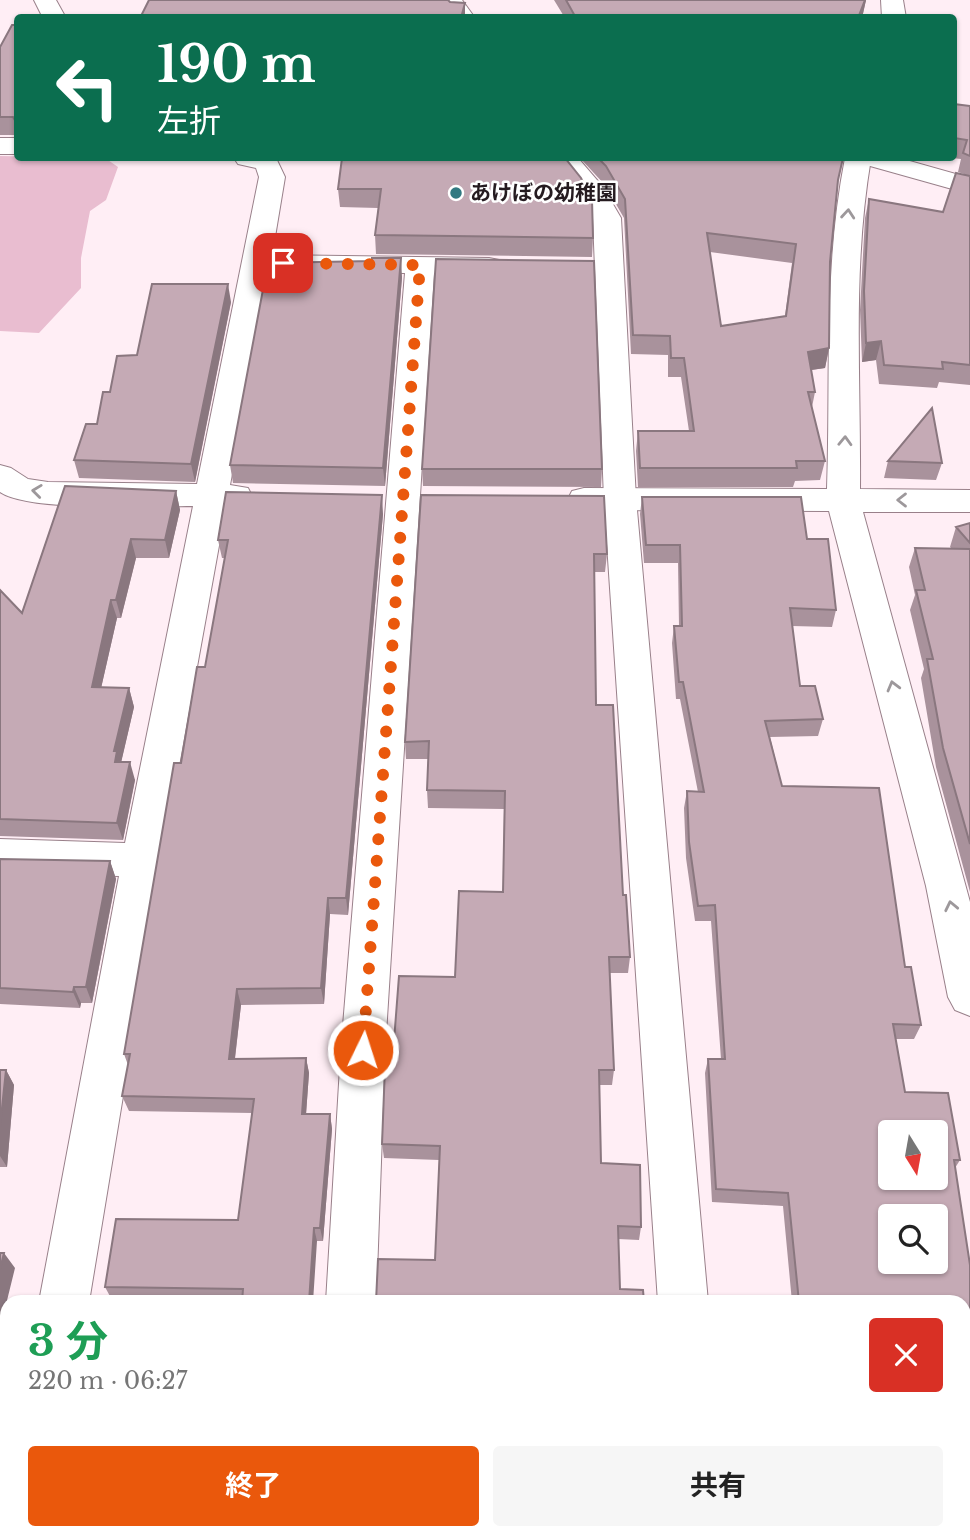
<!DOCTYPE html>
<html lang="ja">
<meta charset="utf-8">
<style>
:root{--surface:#fff;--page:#f6f6f6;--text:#222;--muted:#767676;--accent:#ea580c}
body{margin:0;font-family:"Libre Baskerville","Noto Sans JP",serif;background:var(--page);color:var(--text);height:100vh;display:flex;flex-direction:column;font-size:26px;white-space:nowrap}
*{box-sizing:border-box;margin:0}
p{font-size:23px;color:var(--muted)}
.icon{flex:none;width:38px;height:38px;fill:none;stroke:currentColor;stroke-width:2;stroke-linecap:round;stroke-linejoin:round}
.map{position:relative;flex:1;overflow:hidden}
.side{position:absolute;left:0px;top:1295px;width:971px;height:245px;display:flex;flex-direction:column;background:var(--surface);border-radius:21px 21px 0 0;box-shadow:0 2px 5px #0004}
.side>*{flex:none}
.hud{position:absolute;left:14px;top:14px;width:943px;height:147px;border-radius:7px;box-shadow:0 2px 5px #0004;background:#0b6e4f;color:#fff;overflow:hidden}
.needle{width:46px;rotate:169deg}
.buttons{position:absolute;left:878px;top:1120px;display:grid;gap:14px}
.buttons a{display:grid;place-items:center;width:70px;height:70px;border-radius:7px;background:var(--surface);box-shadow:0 2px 5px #0004;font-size:35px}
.pin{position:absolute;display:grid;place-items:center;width:60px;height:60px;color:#fff;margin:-30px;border-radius:14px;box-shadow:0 4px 10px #0006}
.me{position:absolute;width:77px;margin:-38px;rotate:4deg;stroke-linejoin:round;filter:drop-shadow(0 0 5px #0008)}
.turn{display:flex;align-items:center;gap:24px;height:147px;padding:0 28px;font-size:32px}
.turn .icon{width:91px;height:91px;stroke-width:2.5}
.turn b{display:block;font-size:49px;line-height:60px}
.round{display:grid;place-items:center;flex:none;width:74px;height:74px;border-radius:7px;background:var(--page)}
.head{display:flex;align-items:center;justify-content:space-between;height:119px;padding:0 28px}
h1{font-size:42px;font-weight:700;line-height:52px;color:#1e9e55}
.button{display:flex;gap:14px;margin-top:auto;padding:14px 28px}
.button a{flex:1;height:80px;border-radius:7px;background:var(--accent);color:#fff;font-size:28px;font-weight:700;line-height:80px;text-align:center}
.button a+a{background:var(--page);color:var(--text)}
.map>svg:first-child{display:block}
.green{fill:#e9bdd0}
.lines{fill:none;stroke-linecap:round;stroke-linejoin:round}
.minor-casing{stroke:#99808a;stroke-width:2}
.tertiary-casing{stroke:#99808a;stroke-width:2}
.minor{fill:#fff;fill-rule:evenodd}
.tertiary{fill:#fff;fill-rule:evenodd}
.wall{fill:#a9929c;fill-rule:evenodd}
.shaded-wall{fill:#8a777f}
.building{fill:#c5aab5;stroke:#8a777f;stroke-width:2;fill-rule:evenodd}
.oneway{stroke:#9d989b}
.route{stroke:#ea580c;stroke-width:12;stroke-dasharray:0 21.6}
.poi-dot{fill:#317981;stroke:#fff;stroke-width:2.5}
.labels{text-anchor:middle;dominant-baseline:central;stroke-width:5;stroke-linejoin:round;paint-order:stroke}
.far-poi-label{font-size:21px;font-weight:bold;fill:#251b20;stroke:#fff;text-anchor:start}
</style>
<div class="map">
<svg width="970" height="1540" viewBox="0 0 970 1540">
<rect width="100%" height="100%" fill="#ffeef5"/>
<!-- green -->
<path class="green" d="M0,156L105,158L118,167L106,200L90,211L81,258V288L39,333L0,331Z"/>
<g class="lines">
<!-- minor casing -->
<g class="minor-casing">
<path id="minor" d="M439,0H462L475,18H452Z
M881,0H903L906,18H882Z
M0,138H18V154H0Z
M234,158H276L285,177L272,255L489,258L499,260L503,266L499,272L489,274H434L385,1050L376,1302H326L341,1050L405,273L269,272L230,485L248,488L252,496L248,504L226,507L162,860L89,1302H39L119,876L0,873V839L125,843L193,506C152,506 29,512 0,492V465L11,468L28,479L48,482L197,484L259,177L256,168L238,164Z
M845,158H871C852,270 861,377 860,489L970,490V512H863L970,902V1016L955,1010L948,997L926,886L829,511L584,510L572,507L568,499L572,491L584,488L827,489C831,376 823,270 845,158Z
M964,1493H970V1540H947L942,1533H964Z
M7,1513V1533H50L48,1540H0V1523Z"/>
</g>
<!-- tertiary casing -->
<g class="tertiary-casing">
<path id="tertiary" d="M34,0H56L66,18H43Z
M552,158H578L603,187L621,218L636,499L708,1302H658L604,499L593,218L582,195Z
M859,158H899L970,178V194L863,164Z
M680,1533H734V1540H680Z"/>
</g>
<!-- minor -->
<use href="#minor" class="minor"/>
<!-- tertiary -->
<use href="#tertiary" class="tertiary"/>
</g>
<!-- wall -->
<path class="wall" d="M554,0H866L862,18H565Z
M18,25V135H0V47Z
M954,104L970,106V385L939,382L937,388L879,384L876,360L862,362L860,310L865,218L869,199L943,212L964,174L958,172L961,159L952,158H954Z
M340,158H565L593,238L592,257L376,254L375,235L378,208L340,207L338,189L342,158Z
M580,158H843L838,180L830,262L829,348L825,368L811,370L815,392L812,407L825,461L820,480L795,481L793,487H638L636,451L638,431H689L681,377H668V355L631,354L624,218L605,185ZM710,252L792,263L785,316L721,326Z
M402,277L385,486L233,483L230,465Z
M231,302L195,482L79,478L74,460L97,424L110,392L137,355Z
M888,461L942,463L936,480L884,478Z
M422,469H602L601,487L423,486Z
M176,491L180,510L169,558H136L121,618H117L101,688H129L134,707L121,762L135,780L123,840L0,836V590L22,613Z
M421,495L607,554L605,572H594L596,705L623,895L630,957L628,973H609L614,1070L612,1085H599L601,1163L641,1227L639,1240L618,1239L620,1289L644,1302L435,1260L439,1160L384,1158L382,1144L394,1041L455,977L503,892L504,809L428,808L427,790L428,759H406L405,742Z
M642,497L807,539L836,610L832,627L792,626L800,686L823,719L818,736L770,737L782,786L905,967L921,1025L914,1039H896L905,1092L960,1160L955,1168L970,1265V1479H964V1302H733V1300L792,1302L783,1206L712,1202L705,1073L708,1059H721L711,921H695L686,858L684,808L687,791L698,792L680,699H676L672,643L674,626H679L678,563H644L640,514Z
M383,514L348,915L330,914L324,1004L241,1005L235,1059L306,1058L309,1073L306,1114H330L332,1129L323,1241H317L242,1301L112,1300L105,1287L238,1220L252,1113L129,1111L122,1096L128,1065L124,1054L181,763L205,667L225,558H222L218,540Z
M970,523V892L936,767L921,678L924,669L910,610L915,595L909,567L915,548H951L950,547L956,527Z
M0,859L110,861L116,879L92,1003H81L80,1008L0,1004Z
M0,1070H6L14,1085L7,1167H0Z"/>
<!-- shaded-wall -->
<path class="shaded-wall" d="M865,0H866L862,18H858Z
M465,3V18H461Z
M401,258L402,277L385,486L383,468Z
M228,284L231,302L195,482L191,464Z
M881,341L876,360L862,362L866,343Z
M829,348L825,368L804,371L808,352Z
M176,491L180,510L169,558L165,540Z
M382,495L383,514L348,915L346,898Z
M131,539L136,558L121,618L116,600Z
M111,600L117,618L97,706L92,687Z
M129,688L134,707L121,763L115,762L114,751Z
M130,762L135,780L123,840L117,823Z
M110,861L116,879L92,1003L86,987Z
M328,898L330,914L324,1004L321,988Z
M74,987L81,1003L80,1008L73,992Z
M237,989L241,1005L233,1074L229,1059Z
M306,1058L309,1073L305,1128L302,1114Z
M6,1070L14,1085L7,1167L0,1156V1127Z
M330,1114L332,1129L323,1241L320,1228Z
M314,1228L317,1241L313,1302H309Z
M4,1253L15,1268L0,1329V1269Z
M0,1383L2,1386L0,1398Z
M135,1533H136L142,1540H134Z"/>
<!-- building -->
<path class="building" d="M149,0H448L450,2L465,3L461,18H140Z
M566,0H865L858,18H576Z
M12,25H18V122H16L13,117H0V47Z
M954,104L970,106V156L963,153L967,140L954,138Z
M342,158H565L581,178L592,200L593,238L375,235L381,189H338Z
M598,158H843L838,180L830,262L829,348L808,352L815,392H808L825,461H796L797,468H640L638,431H694L684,358H671L670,336L633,335L625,199L606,166ZM707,233L796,244L786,316L721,326Z
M956,173L970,176V365L942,362L943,369L884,365L881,341L866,343L864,291L869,199L943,212Z
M372,258H401L383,468L230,465L268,263L372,261Z
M436,259L594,261L602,469H422Z
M152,284H228L191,464L74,460L86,424H97L103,392H110L117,356L137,355Z
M932,408L942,463L888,461Z
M65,486L176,491L165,540L131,539L116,600H111L92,687L129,688L114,751H117L115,762H130L117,823L0,819V590L22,613Z
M226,492L382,495L346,898H328L321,988L237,989L229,1059L306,1058L302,1114H330L320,1228H314L309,1302H242L243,1289L105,1287L116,1219L238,1220L254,1099L122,1096L130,1054H124L174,763H181L197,667H205L228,540H218Z
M421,495L604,496L607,554H594L596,705H613L623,895H626L630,957H609L614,1070H599L601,1163L640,1165L641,1227L618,1226L620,1289L643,1290L644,1302H376L378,1259L435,1260L440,1146L382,1144L386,1041H394L399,976L455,977L459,891L503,892L505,791L427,790L429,741L405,742Z
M642,497H801L807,539H828L836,610L790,608L800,686H815L823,719L765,721L782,786L879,788L905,967H911L921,1025L893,1024L905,1092L948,1093L960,1160H954L970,1265V1470H964V1302H799L788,1193L716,1189L708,1059H725L715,905L698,906L689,842L687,791L704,792L683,682H679L674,626H682L680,545H646ZM891,1132H936V1178H891ZM891,1216H936V1262H891Z
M970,523V543L956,527Z
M915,548L970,549V844L943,748L927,659H933L916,590H925Z
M0,859L110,861L86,987H74L73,992L0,988Z
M0,1070H6L0,1127Z
M0,1253H4L0,1269Z
M733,1300L795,1302H734Z
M122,1533H135L134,1540H89V1535Z"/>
<!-- one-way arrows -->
<defs><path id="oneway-chevron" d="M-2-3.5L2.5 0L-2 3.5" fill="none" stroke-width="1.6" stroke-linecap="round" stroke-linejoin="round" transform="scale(1.75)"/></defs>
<g class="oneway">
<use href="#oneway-chevron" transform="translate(848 214) rotate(-85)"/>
<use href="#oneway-chevron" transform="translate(845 441) rotate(-88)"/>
<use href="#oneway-chevron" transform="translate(37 491) rotate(-173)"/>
<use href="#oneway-chevron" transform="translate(902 500) rotate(-180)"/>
<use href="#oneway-chevron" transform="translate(893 686) rotate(-105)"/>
<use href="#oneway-chevron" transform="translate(951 906) rotate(-102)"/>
</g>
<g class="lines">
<!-- route -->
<path class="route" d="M283,263L420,265L363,1050"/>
</g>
<!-- markers -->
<circle class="poi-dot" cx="456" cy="193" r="7"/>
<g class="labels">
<!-- far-poi labels -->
<g class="far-poi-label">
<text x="470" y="193">あけぼの幼稚園</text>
</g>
</g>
</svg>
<div class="buttons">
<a><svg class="needle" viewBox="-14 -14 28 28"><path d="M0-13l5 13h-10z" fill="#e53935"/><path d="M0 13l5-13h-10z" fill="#767676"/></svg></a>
<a><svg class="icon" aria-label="search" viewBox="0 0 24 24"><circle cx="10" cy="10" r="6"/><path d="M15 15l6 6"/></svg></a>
</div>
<div class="pin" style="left:283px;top:263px;background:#d93025"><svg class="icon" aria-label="arrive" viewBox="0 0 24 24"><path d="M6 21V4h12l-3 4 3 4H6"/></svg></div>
<svg class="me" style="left:363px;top:1050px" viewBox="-20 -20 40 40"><circle r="17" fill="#ea580c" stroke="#fff" stroke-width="3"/><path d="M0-11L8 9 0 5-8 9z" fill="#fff"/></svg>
<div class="hud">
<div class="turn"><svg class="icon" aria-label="left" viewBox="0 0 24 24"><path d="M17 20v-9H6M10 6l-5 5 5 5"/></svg><div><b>190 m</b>左折</div></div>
</div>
<section class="side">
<div class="head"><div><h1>3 分</h1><p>220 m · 06:27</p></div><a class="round" style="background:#d93025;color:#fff"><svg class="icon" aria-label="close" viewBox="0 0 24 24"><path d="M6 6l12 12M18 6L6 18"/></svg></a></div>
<div class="button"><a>終了</a><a>共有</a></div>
</section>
</div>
